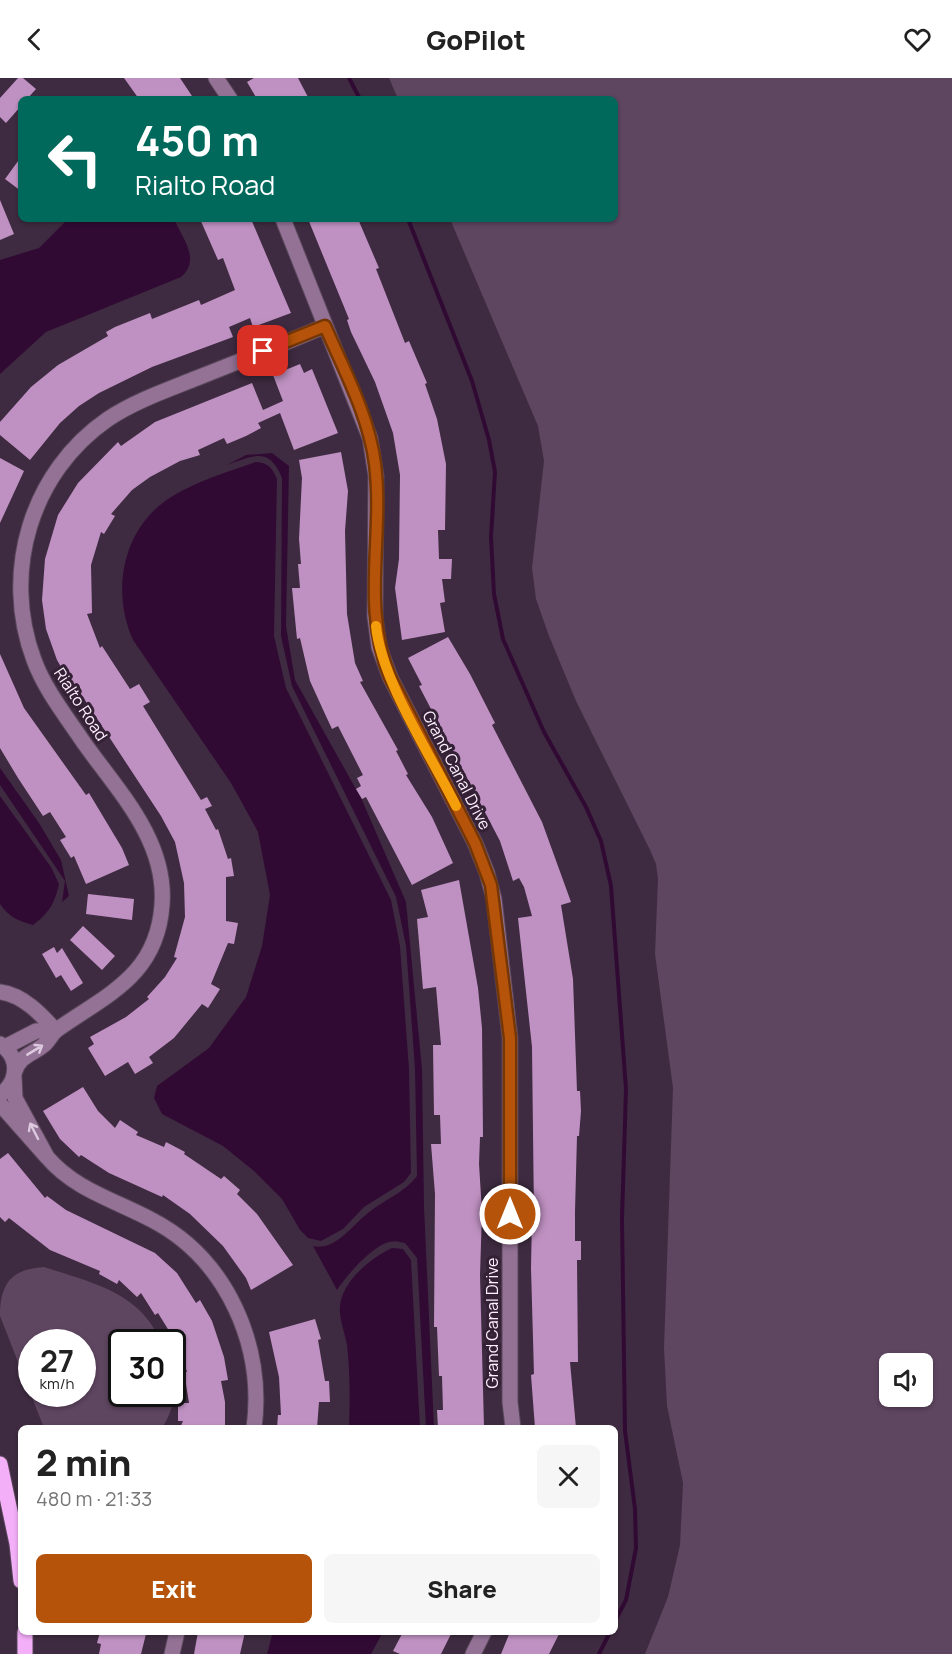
<!DOCTYPE html>
<meta charset="utf-8">
<style>
:root{--surface:#fff;--page:#f6f6f6;--text:#222;--muted:#767676;--accent:#b45309}
body{margin:0;font-family:Manrope,sans-serif;background:var(--page);color:var(--text);height:100vh;display:flex;flex-direction:column;font-size:22px;white-space:nowrap}
*{box-sizing:border-box;margin:0}
p{font-size:20px;color:var(--muted)}
.icon{flex:none;width:33px;height:33px;fill:none;stroke:currentColor;stroke-width:2;stroke-linecap:round;stroke-linejoin:round}
.map{position:relative;flex:1;overflow:hidden}
.sheet{position:absolute;left:18px;top:1347px;width:600px;height:210px;display:flex;flex-direction:column;background:var(--surface);border-radius:9px;box-shadow:0 2px 4px #0004}
.sheet>*{flex:none}
.banner{position:absolute;left:18px;top:18px;width:600px;height:126px;border-radius:9px;box-shadow:0 2px 4px #0004;background:#00695c;color:#fff;overflow:hidden}
.controls{position:absolute;left:879px;top:1275px;display:grid;gap:12px}
.controls a{display:grid;place-items:center;width:54px;height:54px;border-radius:9px;background:var(--surface);box-shadow:0 2px 4px #0004;font-size:30px}
.speed{position:absolute;left:18px;top:1251px;display:flex;gap:12px;font-size:30px;font-weight:700;text-align:center}
.speed>*{display:grid;place-content:center;width:78px;height:78px;border-radius:50%;background:var(--surface);box-shadow:0 2px 4px #0004;line-height:1}
.speed small{font-size:15px;font-weight:400}
.speed .limit{border:3px solid #111;border-radius:9px;background:#fff;color:#111}
.pin{position:absolute;display:grid;place-items:center;width:51px;height:51px;color:#fff;margin:-26px;border-radius:12px;box-shadow:0 3px 9px #0006}
.me{position:absolute;width:66px;margin:-33px;rotate:0deg;stroke-linejoin:round;filter:drop-shadow(0 0 4px #0008)}
.turn{display:flex;align-items:center;gap:21px;height:126px;padding:0 18px;font-size:27px}
.turn .icon{width:78px;height:78px;stroke-width:2.5}
.turn b{display:block;font-size:42px;line-height:51px}
.round{display:grid;place-items:center;flex:none;width:63px;height:63px;border-radius:9px;background:var(--page)}
.head{display:flex;align-items:center;justify-content:space-between;height:102px;padding:0 18px}
h1{font-size:36px;font-weight:800;line-height:45px}
.button{display:flex;gap:12px;margin-top:auto;padding:12px 18px}
.button a{flex:1;height:69px;border-radius:9px;background:var(--accent);color:#fff;font-size:24px;font-weight:800;line-height:69px;text-align:center}
.button a+a{background:var(--page);color:var(--text)}
header{display:flex;justify-content:space-between;align-items:center;height:78px;padding:0 18px;background:var(--surface);font-size:27px;font-weight:800}
.map>svg:first-child{display:block}
.green{fill:#5e4560;fill-rule:evenodd}
.water{fill:#310a34}
.lines{fill:none;stroke-linecap:round;stroke-linejoin:round}
.stream{stroke:#310a34;stroke-width:4}
.building{fill:#bf91c2}
.minor-casing{stroke:#5a475b;stroke-width:17}
.major-casing{stroke:#5a475b;stroke-width:17}
.minor{stroke:#937296;stroke-width:15}
.major{stroke:#f4aff9;stroke-width:15}
.oneway{stroke:#ddcadf}
.route-casing{stroke:#753606;stroke-width:15}
.route{stroke:#b45309;stroke-width:10}
.slow{stroke:#f59e0b;stroke-width:10}
.labels{text-anchor:middle;dominant-baseline:central;stroke-width:6;stroke-linejoin:round;paint-order:stroke}
.street-label{font-size:16px;fill:#fdf0fe;stroke:#352136}
</style>
<header><svg class="icon" aria-label="back" viewBox="0 0 24 24"><path d="M15 5l-7 7 7 7"/></svg>GoPilot<svg class="icon" aria-label="heart" viewBox="0 0 24 24"><path d="M12 20l-8-8c-3-5 5-10 8-4 3-6 11-1 8 4z"/></svg></header>
<div class="map">
<svg width="952" height="1576" viewBox="0 0 952 1576">
<rect width="100%" height="100%" fill="#3f2b41"/>
<!-- green -->
<path class="green" d="M389,0H952V1576H645L668,1519L680,1467L683,1405L667,1328L664,1270L673,1010L655,876L658,801L656,786L650,772L576,623L549,558L536,521L532,490L544,383L538,348L450,141H615V21H398ZM890,1286H922V1318H890Z
M44,1189C92,1205 139,1213 161,1264H122V1316H172L173,1293C178,1311 173,1334 162,1350H44L0,1238C0,1206 11,1191 44,1189ZM82,1264V1316H32V1264Z"/>
<!-- water -->
<path class="water" d="M68,141H174C183,161 201,182 181,199L46,254L0,296V182L39,170Z
M272,375L289,388L286,548L295,602L362,722L406,824L422,991L424,1128L434,1350H426L417,1180L405,1165C400,1164 395,1163 390,1164C373,1167 346,1198 337,1212L313,1168C336,1173 352,1147 368,1135C385,1121 404,1115 417,1098L415,991L406,868L396,819L292,608L281,558L282,400C269,368 253,378 227,387L246,377Z
M256,384C269,385 272,390 277,401L274,558L286,610L391,822L400,868L409,991L411,1095L404,1104L364,1129L343,1151L321,1163L308,1160L300,1152L282,1121L254,1093L223,1068L162,1036L154,1020L157,1008L209,970L246,919L262,868L270,817L258,754L231,705L133,562C111,513 122,450 171,419C197,403 227,394 256,384Z
M0,690L39,745L61,782L69,818L62,824L65,803L0,707Z
M0,718L51,789L59,806C55,825 49,835 33,847C18,843 9,839 0,826Z
M392,1170L403,1171L411,1182L420,1350H349C350,1323 350,1293 347,1267C345,1256 341,1246 340,1235C337,1207 369,1181 392,1170Z
M273,1554H383L371,1576H267Z"/>
<g class="lines">
<!-- stream -->
<path class="stream" d="M349,0L360,21
M408,141L472,303L489,362L495,394L491,459L494,516L503,561L544,654L586,729L601,763L611,808L626,1011L622,1140L625,1353L635,1431L636,1470L626,1522L615,1543
M599,1576L610,1554"/>
</g>
<!-- building -->
<path class="building" d="M18,0H23L36,11L27,21H21V28L6,45L0,39V20Z
M124,0H180L194,21H139Z
M254,0H298L309,21H257L247,4Z
M21,79V113L5,101Z
M0,122L14,156L0,162Z
M200,141H251L291,235L253,249L250,240L229,249L233,259L152,289L99,315L79,328L60,345L30,382L0,357V344L31,309L58,287L108,258L106,254L115,249L150,235L152,241L199,222L201,227L235,212L223,180L218,182Z
M308,141H358L379,190L376,191L405,265L409,263L427,305L425,306L437,341L446,386L445,452H438L439,481H452L451,501H442L445,524L440,525L445,554L402,562L395,510L399,481L400,397L393,355L375,304L351,254L347,242L349,241Z
M300,286L304,295L312,291L338,355L294,372L280,335L258,345L261,350L246,358L227,366L224,360L198,372L200,377L180,383L150,399L132,412L111,436L115,438L104,456L101,454L91,487L92,535L87,536L100,570L102,568L130,611L139,606L150,624L143,628L164,662L201,722L207,719L212,728L205,731L216,752L218,751L228,781L231,780L234,798L226,799V843L238,845L234,866L228,865L211,906L220,911L208,930L202,926L174,960L149,979L153,985L135,996L128,984L105,998L88,970L94,966L90,959L126,939L149,921L147,919L165,899L177,880L174,879L185,839L184,805L175,764L161,738L75,607L72,608L57,582L46,551L42,522L45,481L58,437L78,405L118,364L121,368L155,344L252,305L263,332L283,323L273,297Z
M341,374L348,413L345,453L347,536L355,585L363,603L360,604L398,672L396,673L408,696L406,697L432,739L453,785L412,807L366,719L362,721L356,711L361,708L357,700L363,697L338,648L332,651L325,636L310,603L300,560L297,561L292,510H300L298,486H301L299,461L302,400L299,382Z
M0,380L24,393L0,445Z
M448,559L470,596L495,645L492,647L542,744L571,824L561,827L573,901L577,1013H580L581,1033L579,1058H577L575,1133V1163H581V1182H577L578,1284H570L576,1350H535L531,1297L534,1296L531,1190L532,1138H534L532,969L518,840L532,838L524,809L519,800L513,803L500,763L419,608L422,607L408,580Z
M0,576L24,630L86,717L89,715L122,770L129,787L86,806L74,778L71,780L60,762L66,759L50,734L43,738L18,700L0,670Z
M459,802L478,910L482,950L483,1059H480L479,1086L482,1134L480,1197L484,1349L438,1350L437,1332H443L442,1298H439L437,1249H434L435,1116L431,1066H441L440,1037H434L433,967H441L436,909L423,911L417,841L428,839L421,812Z
M88,816L134,821L132,842L86,836Z
M83,848L115,878L102,892L70,862Z
M54,869L57,875L62,870L83,905L71,913L61,897L56,900L42,876Z
M83,1009L98,1033L115,1050L120,1042L138,1054L136,1057L164,1069L166,1064L185,1074L184,1076L221,1101L224,1098L240,1112L237,1116L257,1136L293,1187L251,1212L246,1200L223,1168L190,1136L163,1117L162,1119L109,1095L81,1077L79,1079L60,1061L43,1033Z
M8,1075L45,1120L47,1118L66,1132L155,1175L177,1195L196,1225L200,1222L212,1243L224,1279L228,1302L221,1303L225,1324V1350H180L183,1343H178V1325H189L184,1294H187L179,1269L158,1235L155,1237L141,1215L137,1219L119,1202L117,1206L99,1196L100,1193L50,1172L9,1140L5,1144L0,1139V1081Z
M315,1241L321,1261L318,1262L325,1303H329L330,1324H319L317,1350H277L278,1337H281L279,1299L269,1254Z
M100,1554L146,1556L141,1576H99L101,1566L97,1565Z
M198,1554H245L240,1576H194Z
M403,1554H452L441,1576H400L393,1573Z
M510,1554H560L549,1576H501Z"/>
<g class="lines">
<!-- minor casing -->
<g class="minor-casing">
<path id="minor" d="M216,0L230,21
M283,141L370,360L376,398L375,539L379,569L390,599L475,765L487,795L494,821L510,960V1324L513,1350
M0,914C23,917 41,936 55,952
M0,966C20,979 19,1003 0,1017
M5,969L36,953L55,952
M15,993C20,977 34,976 45,966C50,961 52,955 58,951C108,916 157,897 162,827C167,763 119,714 84,665C66,638 45,612 34,582C1,494 31,394 108,341C135,323 167,312 197,300C240,283 283,266 325,248
M0,1026L47,1079L15,1020L14,999
M47,1079C75,1112 115,1122 152,1142C227,1181 265,1268 254,1350
M172,1576L177,1554
M473,1576L484,1554"/>
</g>
<!-- major casing -->
<g class="major-casing">
<path id="major" d="M0,1386L17,1466L21,1503
M25,1554V1576"/>
</g>
<!-- minor -->
<use href="#minor" class="minor"/>
<!-- major -->
<use href="#major" class="major"/>
</g>
<!-- one-way arrows -->
<defs><path id="oneway-shaft" d="M-6 0H5M1.5-3L5.5 0L1.5 3" fill="none" stroke-width="1.6" stroke-linecap="round" stroke-linejoin="round" transform="scale(1.5)"/></defs>
<g class="oneway">
<use href="#oneway-shaft" transform="translate(35 972) rotate(-31)"/>
<use href="#oneway-shaft" transform="translate(34 1053) rotate(-117)"/>
</g>
<g class="lines">
<!-- route casing -->
<g class="route-casing">
<path id="route" d="M263,273L325,248C344,292 369,338 375,386C384,457 361,530 390,599L475,765L491,807L510,960V1136"/>
</g>
<!-- route -->
<use href="#route" class="route"/>
<!-- slow -->
<path class="slow" d="M376,548C381,601 431,678 456,728"/>
</g>
<g class="labels">
<!-- street labels -->
<g class="street-label">
<text transform="translate(81 626) rotate(57)">Rialto Road</text>
<text transform="translate(457 692) rotate(63)">Grand Canal Drive</text>
<text transform="translate(492 1245) rotate(-90)">Grand Canal Drive</text>
</g>
</g>
</svg>
<div class="controls">
<a><svg class="icon" aria-label="sound" viewBox="0 0 24 24"><path d="M4 9h4l5-4v14l-5-4H4zM17 9q2 3 0 6"/></svg></a>
</div>
<div class="speed"><div>27<small>km/h</small></div><div class="limit">30</div></div>
<div class="pin" style="left:263px;top:273px;background:#d93025"><svg class="icon" aria-label="arrive" viewBox="0 0 24 24"><path d="M6 21V4h12l-3 4 3 4H6"/></svg></div>
<svg class="me" style="left:510px;top:1136px" viewBox="-20 -20 40 40"><circle r="17" fill="#b45309" stroke="#fff" stroke-width="3"/><path d="M0-11L8 9 0 5-8 9z" fill="#fff"/></svg>
<div class="banner">
<div class="turn"><svg class="icon" aria-label="left" viewBox="0 0 24 24"><path d="M17 20v-9H6M10 6l-5 5 5 5"/></svg><div><b>450 m</b>Rialto Road</div></div>
</div>
<section class="sheet">
<div class="head"><div><h1>2 min</h1><p>480 m · 21:33</p></div><a class="round"><svg class="icon" aria-label="close" viewBox="0 0 24 24"><path d="M6 6l12 12M18 6L6 18"/></svg></a></div>
<div class="button"><a>Exit</a><a>Share</a></div>
</section>
</div>
